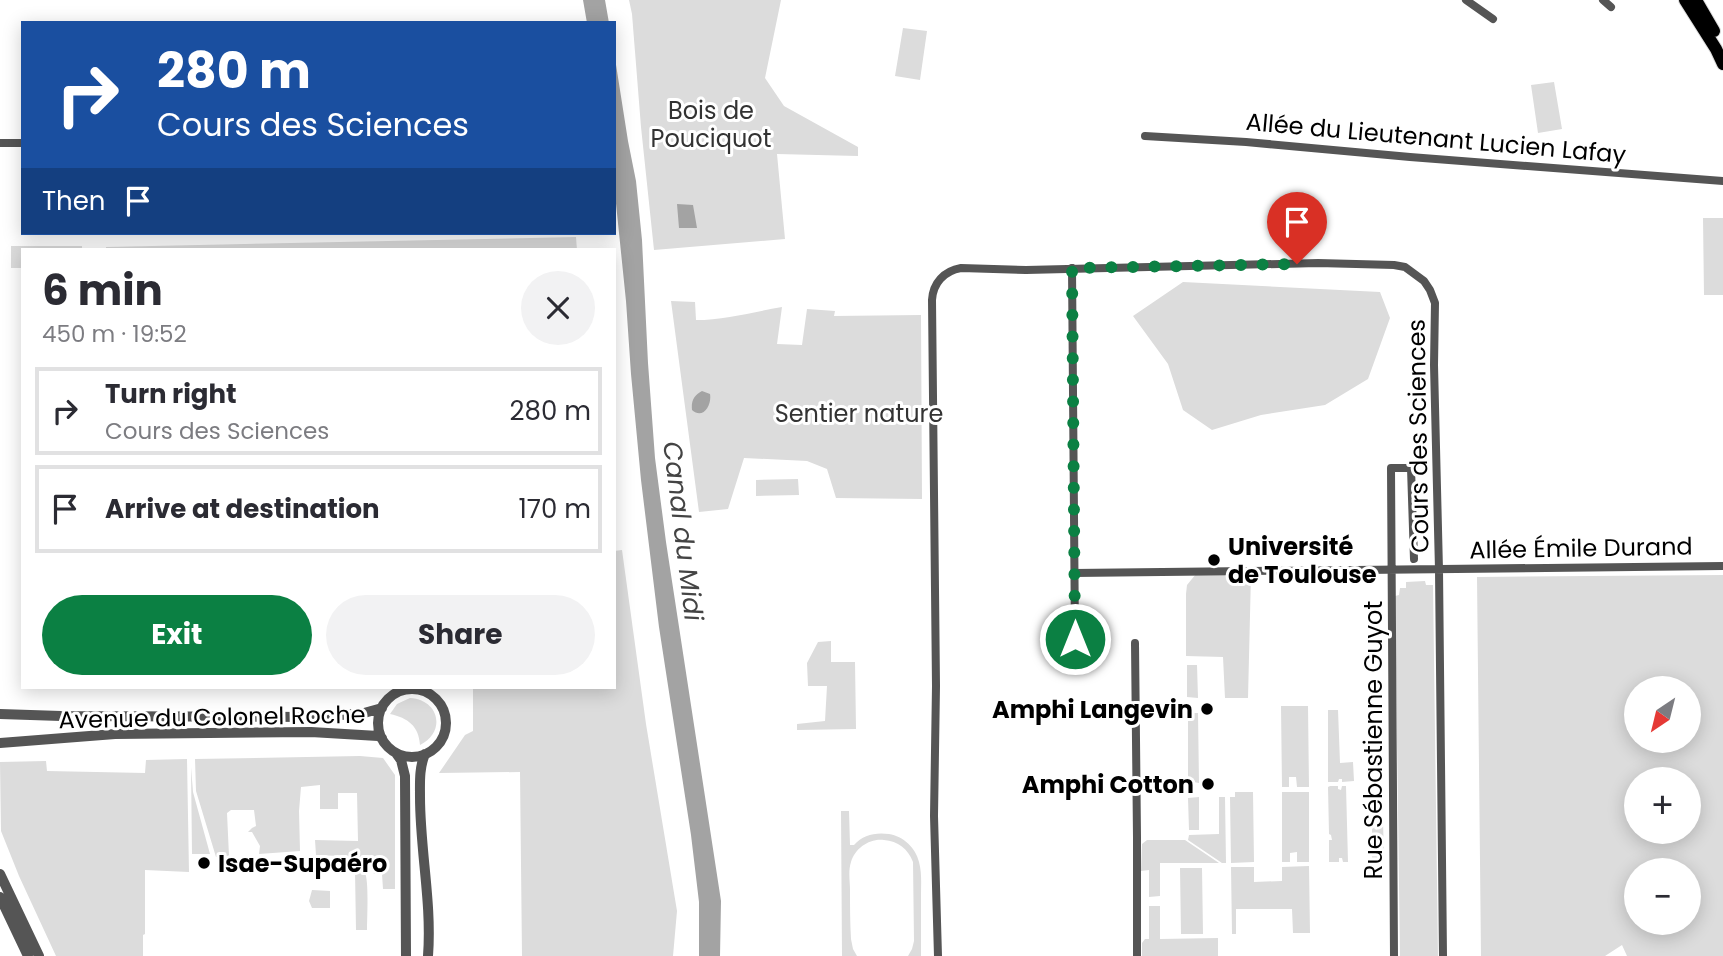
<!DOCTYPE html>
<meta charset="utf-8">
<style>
:root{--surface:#fff;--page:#f2f2f3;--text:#2b2b33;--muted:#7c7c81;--line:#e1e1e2;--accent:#0b8043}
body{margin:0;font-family:Poppins,sans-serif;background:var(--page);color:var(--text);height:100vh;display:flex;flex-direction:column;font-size:26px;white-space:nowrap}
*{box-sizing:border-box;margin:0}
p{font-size:23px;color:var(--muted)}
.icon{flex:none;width:38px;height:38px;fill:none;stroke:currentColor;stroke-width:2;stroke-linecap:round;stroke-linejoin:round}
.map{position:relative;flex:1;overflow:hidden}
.side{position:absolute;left:21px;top:248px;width:595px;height:441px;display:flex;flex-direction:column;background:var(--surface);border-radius:0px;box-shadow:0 4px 18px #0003}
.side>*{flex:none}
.guide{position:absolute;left:21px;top:21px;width:595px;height:214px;border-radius:0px;box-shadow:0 4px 18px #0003;background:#1a4fa0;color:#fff;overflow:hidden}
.needle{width:46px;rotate:215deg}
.tools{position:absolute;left:1624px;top:676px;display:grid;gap:14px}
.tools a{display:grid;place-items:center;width:77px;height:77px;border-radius:50%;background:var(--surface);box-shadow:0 4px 18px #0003;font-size:35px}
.pin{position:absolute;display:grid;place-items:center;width:60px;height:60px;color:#fff;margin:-72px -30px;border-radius:50% 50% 50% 0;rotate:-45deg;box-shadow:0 0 7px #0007}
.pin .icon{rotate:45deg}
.me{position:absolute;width:77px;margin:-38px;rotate:0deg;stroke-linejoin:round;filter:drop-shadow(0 0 5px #0008)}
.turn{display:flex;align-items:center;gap:24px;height:147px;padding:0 21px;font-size:32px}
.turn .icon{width:91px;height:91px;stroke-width:2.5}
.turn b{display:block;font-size:49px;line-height:60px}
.then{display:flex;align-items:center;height:66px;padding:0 21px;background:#0003;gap:14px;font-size:26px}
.round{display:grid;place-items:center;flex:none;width:74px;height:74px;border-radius:37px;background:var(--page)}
.headline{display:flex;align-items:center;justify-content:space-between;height:119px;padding:0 21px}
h1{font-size:42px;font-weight:700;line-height:52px}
.button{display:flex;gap:14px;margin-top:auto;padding:14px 21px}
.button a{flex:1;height:80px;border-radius:42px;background:var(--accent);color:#fff;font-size:28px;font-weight:700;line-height:80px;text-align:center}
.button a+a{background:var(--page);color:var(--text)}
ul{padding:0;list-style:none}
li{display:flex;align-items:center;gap:21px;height:88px;margin:0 14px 10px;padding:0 7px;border:4px solid var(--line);border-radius:0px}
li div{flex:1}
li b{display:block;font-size:26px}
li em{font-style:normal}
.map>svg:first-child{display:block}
.green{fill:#dcdcdc;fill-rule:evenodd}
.water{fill:#a3a3a3}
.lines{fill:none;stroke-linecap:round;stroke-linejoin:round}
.primary-casing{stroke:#dbdbdb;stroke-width:14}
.minor{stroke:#555;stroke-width:8}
.tertiary{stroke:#555;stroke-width:10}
.primary{stroke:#000;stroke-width:12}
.route{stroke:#0b8043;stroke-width:12;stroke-dasharray:0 21.6}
.poi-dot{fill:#000;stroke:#fff;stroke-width:2.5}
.labels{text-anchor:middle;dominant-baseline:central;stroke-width:6;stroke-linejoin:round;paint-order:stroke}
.park-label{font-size:24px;fill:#333;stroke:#fff}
.street-label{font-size:24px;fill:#000;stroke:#fff}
.poi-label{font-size:24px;font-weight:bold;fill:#000;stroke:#fff;text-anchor:start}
.water-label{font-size:26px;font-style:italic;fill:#444;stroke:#fff}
</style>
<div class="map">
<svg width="1723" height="956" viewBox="0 0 1723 956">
<rect width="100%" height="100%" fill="#fff"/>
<!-- green -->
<path class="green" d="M629,0H781L765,78L784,106L858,147V156L777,154L785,239L654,250L641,127L632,14Z
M903,28L927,31L920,80L895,76Z
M1554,82L1562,129L1538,133L1531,85Z
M1703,218H1723V295H1704Z
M576,237L577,250H106V247Z
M11,246H82V250H23L22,268H11Z
M1183,282L1380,292L1390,318L1368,379L1325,405L1261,415L1212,430L1183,410L1168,364L1133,316Z
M671,301L695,302L696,320C724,320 753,312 782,307L777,344L802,345L807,309L835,311L834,316L921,315L922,499L836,498L827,469L807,461L744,458L728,509L699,512Z
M798,479L799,495L756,496V480Z
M622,550L646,724L677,911L673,956H522L520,772L439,773L465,735L473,731V688H614V551Z
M1196,574H1251L1248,698H1225L1223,657L1186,656V594L1187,585Z
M1723,575V956H1627L1622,945L1605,956H1481L1477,577ZM1636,688H1689V740H1636ZM1636,779H1689V831H1636ZM1636,870H1689V922H1636Z
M1425,581L1426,585H1433L1438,956H1400L1395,596L1399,595L1400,588H1406V582Z
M831,641V662H855L856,729L797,730V724L825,721L827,686H808L807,663L818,642Z
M1187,665H1197L1198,698L1187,697Z
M410,698C440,700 446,732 420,745C419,726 408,718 390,714L397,704Z
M1281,706H1308L1309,787H1297L1296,777H1289V787H1282Z
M1328,710H1338L1340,763L1353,762L1354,781L1342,782V779H1339L1338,782H1328Z
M1188,713H1198L1199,783L1188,781Z
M360,756L383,758L395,775V889H383L382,874H374L371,863L362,857L316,855L315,840L358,841L357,793H338V809H320V785L301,787L299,811L300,851L259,854L260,846L252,832H248L252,828L256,826L254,810H231L227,813L229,856L216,857L196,791L195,759Z
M187,759L189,872L145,870V934L143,935V956H56L19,876L1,831L0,762L46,761L47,771L145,773L146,760Z
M191,767L193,792L210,854H192Z
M1330,786H1338V789L1341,790L1342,786H1346L1348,862H1343L1342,858H1339V862H1329V840H1332L1331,835L1329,834L1328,787Z
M1235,792H1253L1254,862L1231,863L1230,797H1235Z
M1282,792H1309V862H1297V852L1290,853V862H1282Z
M1199,797V830H1189L1188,798Z
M1219,797H1225L1226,863H1222L1188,840L1189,835L1219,834Z
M841,811H849L850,845H854C863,835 875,832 889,834C903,836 916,848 919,862C922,873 921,885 921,895C921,916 921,936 921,956H908L912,949L914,941L913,862C908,849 898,841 884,840C870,838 855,848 851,862C848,871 850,881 850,890C850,906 850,923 851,939L853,949L857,956H842Z
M1383,820L1384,861H1372V821Z
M1147,840H1185L1219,863H1160V896L1149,897V870L1141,871L1142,844Z
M347,864C355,864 362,865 365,873C369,881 367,918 367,930H356L355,871L347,870Z
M1309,866L1310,933H1293L1292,909H1236V934H1232L1231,867H1254V882L1282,881V867Z
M1180,868H1202L1203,934H1181Z
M312,890L330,891V908H312L309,901Z
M1149,906H1160V939L1218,938V956H1142V943L1145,939H1149Z"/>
<!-- water -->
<path class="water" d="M583,0H605L609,23H587Z
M614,52L628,141L636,181L642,240L648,363L655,458L666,542L721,901L720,956H699V902L691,835L659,627L641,480L631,374L626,301L614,184Z
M677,204L693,205L697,228H679Z
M702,391L710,394C712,405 703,420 692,410C691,401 694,395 702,391Z"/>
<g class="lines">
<!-- primary casing -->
<g class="primary-casing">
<path id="primary" d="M1685,0L1716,49L1723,64
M1696,0L1714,31"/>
</g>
<!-- minor -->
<path class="minor" d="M1466,0L1493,19
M1603,0L1611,7
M1145,136L1246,142L1410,157L1723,181
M0,143H23
M1074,573L1723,566
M1135,643L1137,837V956
M1065,646L1071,644L1075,639L1072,268
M938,956L934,816L936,686L932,300C933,283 944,271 961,268L1026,270L1318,263L1394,265L1405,267L1424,281L1430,290L1435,303L1434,365L1439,570L1443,956
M1394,956L1391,468H1411L1414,559"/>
<!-- tertiary -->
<path class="tertiary" d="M378 723a34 34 0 1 1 68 0a34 34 0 1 1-68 0Z
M0,714L61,716L318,717L364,713L382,708
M0,743L115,734L311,732L378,736L382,738
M396,753L401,760L405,776L406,956
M425,754C419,768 420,783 420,797C420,850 432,903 428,956
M0,874L39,956
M0,897L28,956"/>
<!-- primary -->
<use href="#primary" class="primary"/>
</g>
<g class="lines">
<!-- route -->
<path class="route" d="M1075,639L1072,268L1297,264"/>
</g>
<!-- markers -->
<g class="poi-dot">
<circle cx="1214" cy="560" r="7"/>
<circle cx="1207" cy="709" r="7"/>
<circle cx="1208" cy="784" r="7"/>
<circle cx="204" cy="863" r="7"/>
</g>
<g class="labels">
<!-- park labels -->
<g class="park-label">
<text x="711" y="110">Bois de<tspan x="711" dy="28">Pouciquot</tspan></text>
<text x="859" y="413">Sentier nature</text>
</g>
<!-- street labels -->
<g class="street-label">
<text transform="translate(1436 138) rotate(5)">Allée du Lieutenant Lucien Lafay</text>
<text transform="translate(1418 436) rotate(-91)">Cours des Sciences</text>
<text transform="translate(1581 548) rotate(-1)">Allée Émile Durand</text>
<text transform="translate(212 717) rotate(-1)">Avenue du Colonel Roche</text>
<text transform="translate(1373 740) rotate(-90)">Rue Sébastienne Guyot</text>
</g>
<!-- poi labels -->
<g class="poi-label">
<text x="1228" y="546">Université<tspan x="1228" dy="28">de Toulouse</tspan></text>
<text x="1193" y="709" text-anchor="end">Amphi Langevin</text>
<text x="1194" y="784" text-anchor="end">Amphi Cotton</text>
<text x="218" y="863">Isae-Supaéro</text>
</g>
<!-- water labels -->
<g class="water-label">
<text transform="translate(683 531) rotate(83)">Canal du Midi</text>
</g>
</g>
</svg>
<div class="tools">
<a><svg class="needle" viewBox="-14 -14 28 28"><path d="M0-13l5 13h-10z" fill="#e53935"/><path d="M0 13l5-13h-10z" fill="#7c7c81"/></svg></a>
<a>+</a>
<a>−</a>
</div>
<div class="pin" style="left:1297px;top:264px;background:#d93025"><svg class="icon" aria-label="arrive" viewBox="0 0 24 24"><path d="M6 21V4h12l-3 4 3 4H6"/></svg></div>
<svg class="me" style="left:1075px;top:639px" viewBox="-20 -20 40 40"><circle r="17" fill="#0b8043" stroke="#fff" stroke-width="3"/><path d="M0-11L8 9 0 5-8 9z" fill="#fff"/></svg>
<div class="guide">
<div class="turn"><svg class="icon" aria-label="right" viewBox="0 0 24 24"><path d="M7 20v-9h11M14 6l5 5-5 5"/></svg><div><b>280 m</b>Cours des Sciences</div></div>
<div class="then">Then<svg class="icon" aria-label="arrive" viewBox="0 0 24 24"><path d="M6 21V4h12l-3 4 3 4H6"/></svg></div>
</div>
<section class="side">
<div class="headline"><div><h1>6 min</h1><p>450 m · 19:52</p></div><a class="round"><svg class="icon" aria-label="close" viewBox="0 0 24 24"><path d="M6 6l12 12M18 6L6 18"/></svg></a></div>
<ul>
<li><svg class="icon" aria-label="right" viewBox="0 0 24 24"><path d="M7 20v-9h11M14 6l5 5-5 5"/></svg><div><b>Turn right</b><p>Cours des Sciences</p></div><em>280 m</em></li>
<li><svg class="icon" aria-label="arrive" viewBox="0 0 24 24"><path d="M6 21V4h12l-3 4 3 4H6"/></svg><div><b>Arrive at destination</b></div><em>170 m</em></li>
</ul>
<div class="button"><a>Exit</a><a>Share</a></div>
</section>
</div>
